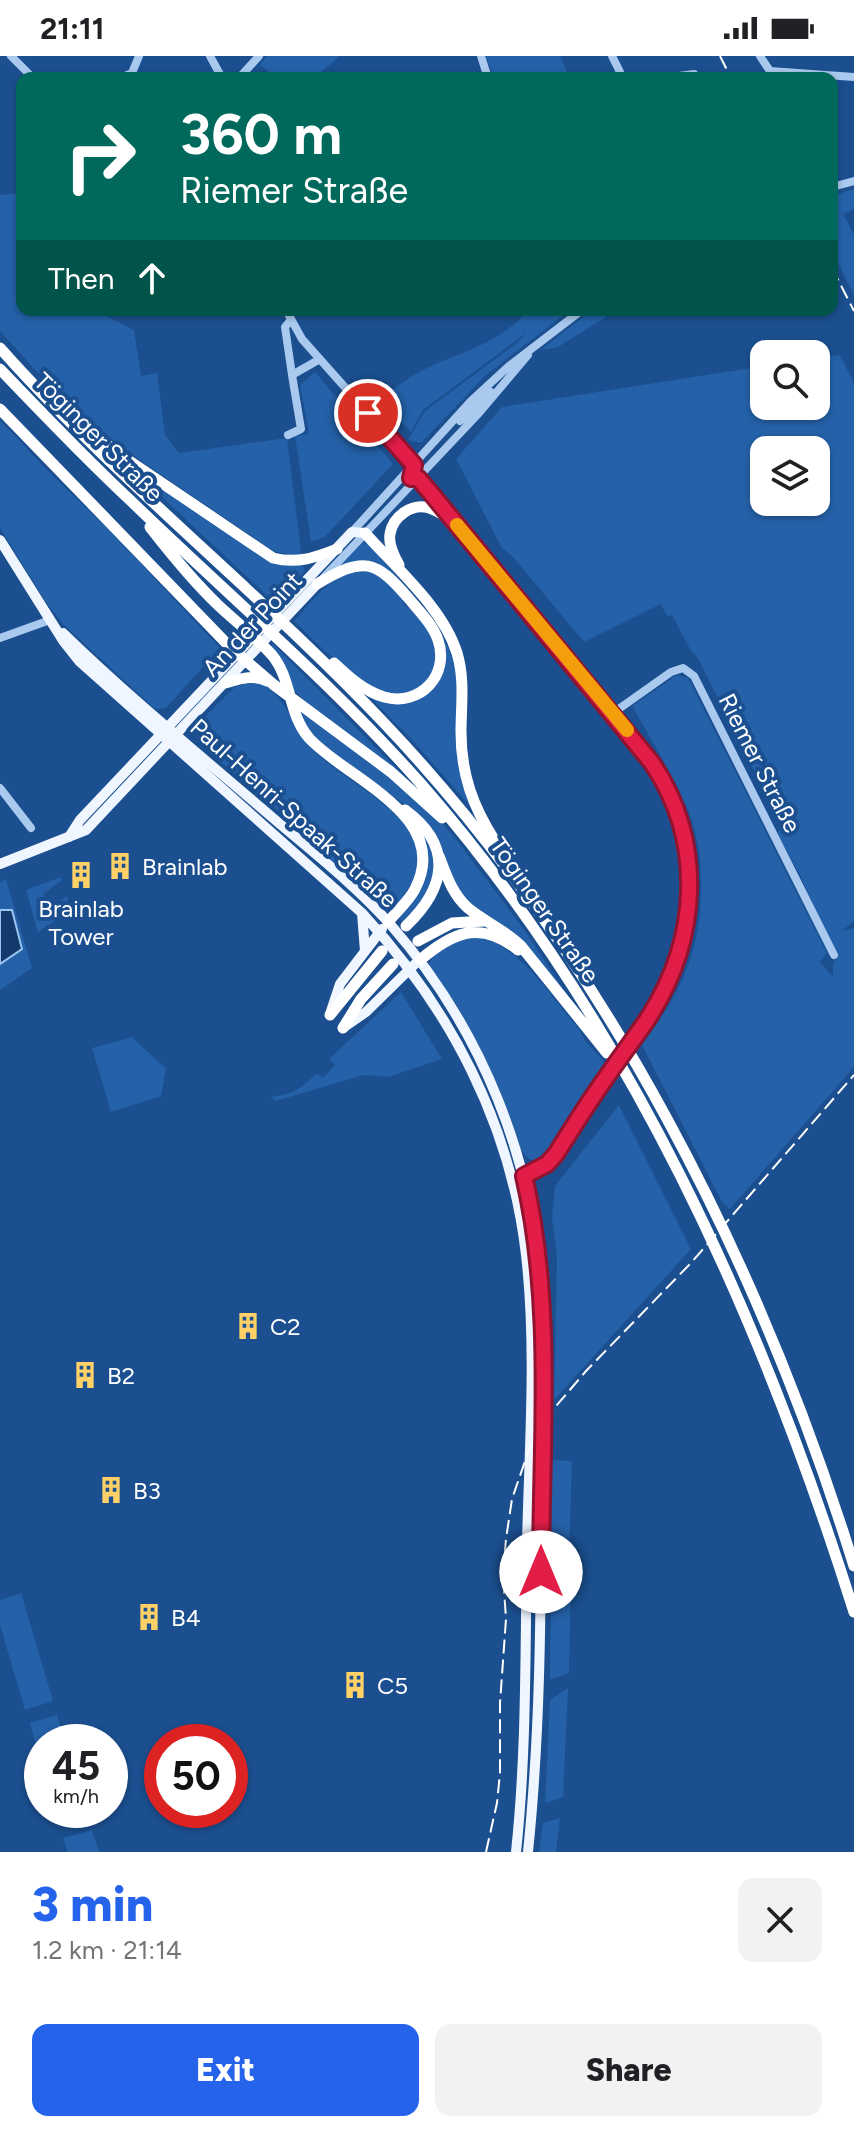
<!DOCTYPE html>
<meta charset="utf-8">
<style>
:root{--surface:#fff;--page:#f2f2f2;--text:#202124;--muted:#757577;--accent:#2563eb}
body{margin:0;font-family:Figtree,sans-serif;background:var(--page);color:var(--text);height:100vh;display:flex;flex-direction:column;font-size:30px;white-space:nowrap}
*{box-sizing:border-box;margin:0}
p{font-size:26px;color:var(--muted)}
.icon{flex:none;width:44px;height:44px;fill:none;stroke:currentColor;stroke-width:2;stroke-linecap:round;stroke-linejoin:round}
.map{position:relative;height:1796px;overflow:hidden}
.sheet{display:flex;flex-direction:column;background:var(--surface);flex:1}
.sheet>*{flex:none}
.hud{position:absolute;left:16px;top:16px;width:822px;height:244px;border-radius:16px;box-shadow:0 2px 6px #0004;background:#00695c;color:#fff;overflow:hidden}
.buttons{position:absolute;left:750px;top:284px;display:grid;gap:16px}
.buttons a{display:grid;place-items:center;width:80px;height:80px;border-radius:16px;background:var(--surface);box-shadow:0 2px 6px #0004;font-size:40px}
.speed{position:absolute;left:24px;top:1668px;display:flex;gap:16px;font-size:40px;font-weight:700;text-align:center}
.speed>*{display:grid;place-content:center;width:104px;height:104px;border-radius:50%;background:var(--surface);box-shadow:0 2px 6px #0004;line-height:1}
.speed small{font-size:20px;font-weight:400}
.speed .limit{border:12px solid #d22;background:#fff;color:#111}
.pin{position:absolute;display:grid;place-items:center;width:68px;height:68px;color:#fff;margin:-34px;border:4px solid #fff;border-radius:50%;box-shadow:0 2px 8px #0007}
.me{position:absolute;width:88px;margin:-44px;rotate:0deg;stroke-linejoin:round;filter:drop-shadow(0 0 6px #0008)}
.turn{display:flex;align-items:center;gap:28px;height:168px;padding:0 32px;font-size:36px}
.turn .icon{width:104px;height:104px;stroke-width:2.5}
.turn b{display:block;font-size:56px;line-height:68px}
.then{display:flex;align-items:center;height:76px;padding:0 32px;background:#0003;gap:16px;font-size:30px}
.round{display:grid;place-items:center;flex:none;width:84px;height:84px;border-radius:16px;background:var(--page)}
.summary{display:flex;align-items:center;justify-content:space-between;height:136px;padding:0 32px}
h1{font-size:48px;font-weight:800;line-height:60px;color:var(--accent)}
.button{display:flex;gap:16px;margin-top:auto;padding:16px 32px}
.button a{flex:1;height:92px;border-radius:16px;background:var(--accent);color:#fff;font-size:32px;font-weight:800;line-height:92px;text-align:center}
.button a+a{background:var(--page);color:var(--text)}
.status{display:flex;justify-content:space-between;align-items:center;height:56px;padding:0 40px;background:var(--surface);direction:ltr}
.status svg{height:22px;fill:currentColor}
.map>svg:first-child{display:block}
.green{fill:#2461a8;fill-rule:evenodd}
.water{fill:#123a6d;stroke:#9cc4f0;stroke-width:2}
.lines{fill:none;stroke-linecap:round;stroke-linejoin:round}
.minor{stroke:#a9c9ee;stroke-width:8}
.major{stroke:#f0f6ff;stroke-width:10}
.highway{stroke:#fff;stroke-width:11}
.rail{stroke:#fff;stroke-width:2;stroke-dasharray:14 6;stroke-linecap:butt}
.route-casing{stroke:#92132f;stroke-width:20}
.route{stroke:#e11d48;stroke-width:14}
.slow{stroke:#f59e0b;stroke-width:14}
.labels{text-anchor:middle;dominant-baseline:central;stroke-width:8;stroke-linejoin:round;paint-order:stroke}
.street-label{font-size:24px;fill:#fff;stroke:#1b4f8f}
.poi-label{font-size:24px;fill:#fff;stroke:#1b4f8f;text-anchor:start}
</style>
<div class="status"><b>21:11</b><svg viewBox="0 0 49 12"><path d="M0 12V9h3v3zM5 12V6h3v6zM10 12V3h3v9zM15 12V0h3v12zM26 1h20v11H26zM47 4h2v5h-2z"/></svg></div>
<div class="map">
<svg width="854" height="1796" viewBox="0 0 854 1796">
<rect width="100%" height="100%" fill="#1b4f8f"/>
<!-- green -->
<path class="green" d="M267,0H340L314,22H277L260,9Z
M486,0H560L570,22H494Z
M854,133V153L843,158L854,179V239L832,195V140Z
M22,137V254H107L105,259L134,274L141,320L157,317L165,379L179,397L287,382L302,502L273,495L147,409L93,369L36,315L0,275V139Z
M528,254H570L486,319L421,387L408,384L425,355L517,287L526,277L423,354L411,376L380,344C394,332 409,321 427,312C464,295 501,287 528,254Z
M592,254H617L558,291L541,294Z
M840,299L854,327V865L842,875L854,872V1011L730,1153L722,1146L642,989C682,934 702,894 701,825C701,800 696,770 685,747C670,714 650,682 632,650L677,619L688,622L827,897L820,906L833,921V908L838,898L832,891L800,819L779,781L778,776L782,772L698,602L691,595L672,559L667,560L661,548L584,586L513,501L502,492L456,403L502,351L764,310V350H816V302ZM764,394H816V446H764Z
M315,316L393,408L325,481L311,486L295,380L309,378L300,329Z
M0,364L46,413L111,476L220,592L166,652L155,653L63,568L45,545L0,472Z
M130,411L279,508L303,509L305,515L275,547Z
M363,486L369,489C401,526 438,560 455,607L471,751L414,686L369,640C388,648 410,653 427,638C477,594 413,546 383,511H337Z
M365,513C380,520 400,531 404,549C435,566 453,613 416,633C406,638 399,641 387,637C351,626 321,590 294,565C318,540 326,521 365,513Z
M273,588L406,722L302,646L303,643L291,632L270,591Z
M253,625C286,634 292,673 316,696C345,726 406,751 417,793C423,816 407,836 393,853L383,854L292,770L287,762L197,686L201,673L197,668L235,631Z
M300,654L372,706L429,753L452,778L526,876L576,953L513,876L466,844L456,832L434,775L416,757L316,683L307,672Z
M420,771C424,780 431,790 434,800C442,825 420,850 402,865L399,862C430,833 431,809 420,771Z
M61,821L62,824L43,838L52,850L67,840L70,855L38,876L26,834Z
M6,823L32,912L0,934V826Z
M479,881C520,890 551,940 578,972L585,985L607,1009L546,1096L534,1105L526,1101L520,1092C502,1025 467,966 429,909C437,887 458,884 479,881Z
M401,936L442,1003L388,1021L363,1019L276,1045L271,1041C292,1039 302,1032 317,1017L323,1022L335,1009L329,1003Z
M132,981L166,1013L161,1040L111,1056L92,992Z
M619,1049L691,1193L554,1344L557,1199L552,1162L555,1130Z
M552,1404L572,1405L569,1503L551,1505Z
M571,1519L569,1617L550,1624L551,1525Z
M21,1537L53,1645L25,1654L0,1569V1544Z
M568,1632L563,1741L545,1747L550,1644Z
M57,1659L65,1686H42V1710L30,1667Z
M560,1762L556,1796H539L543,1767Z
M92,1774L99,1796H68L63,1782Z"/>
<!-- water -->
<path class="water" d="M0,854H12L22,893L0,908Z"/>
<g class="lines">
<!-- minor -->
<path class="minor" d="M11,0L33,22
M210,0L222,22
M481,0L488,22
M612,0L623,22
M760,0L770,15L854,21
M120,22L132,17L139,0
M239,22L259,0
M664,22L694,18
M832,131L854,125
M286,254L302,283L414,409
M290,265L285,271L292,319
M460,365L491,336
M288,379L301,373L292,319L320,303
M418,422L652,707C704,786 700,882 649,961C635,983 618,1004 603,1026C587,1050 571,1074 556,1098L539,1113L512,1126
M352,476L471,345L509,310L582,254
M324,521L479,357L528,299
M0,582L50,564
M613,657L671,616L683,612L694,620L834,899
M0,732L31,772"/>
<!-- major -->
<path class="major" d="M0,484L64,586L79,605L362,857C450,952 511,1068 526,1199C537,1294 529,1393 527,1488C525,1591 527,1693 516,1796
M63,577C132,644 207,705 280,768C318,800 357,831 390,868C483,974 534,1105 543,1246C547,1311 542,1378 541,1444C541,1562 540,1679 528,1796
M69,781L80,764L352,476L365,477
M0,808L86,774L317,528
M362,857L365,895
M330,958L340,928L382,873
M343,972L366,956L415,908"/>
<!-- highway -->
<path class="highway" d="M0,292C120,427 262,538 385,668C605,900 760,1207 854,1510
M0,313C42,357 85,402 130,444C228,539 332,627 422,729C629,966 760,1258 854,1556
M0,353L230,591L274,629L391,716L442,762
M82,368L119,398L273,502C297,508 314,502 337,493
M150,471C171,498 193,525 218,549C236,566 256,581 272,599C292,623 288,658 309,682C345,722 453,760 415,833C409,845 397,855 388,866
M365,477C396,512 443,552 457,597C465,623 461,650 461,676C461,718 473,751 495,785
M399,509C394,500 388,488 390,478C393,460 412,447 429,452C440,455 449,463 457,469
M317,528C364,500 375,503 410,544C420,556 433,569 438,584C450,619 420,651 384,641C364,635 349,621 334,607
M225,627C240,623 252,618 267,625
M405,754C454,790 446,832 406,870
M439,800C446,818 452,838 468,852C485,866 505,874 521,890L607,997
M418,885L452,867L484,865
M420,904C452,877 480,863 518,894
M330,959L382,895
M343,972L361,943L393,908"/>
<!-- rail -->
<path class="rail" d="M720,0L731,22
M832,212L854,255
M486,1796L497,1747L500,1717V1647L506,1563L503,1519L506,1483L512,1443L533,1382L551,1356L586,1315L691,1207L854,1019"/>
</g>
<g class="lines">
<!-- route casing -->
<g class="route-casing">
<path id="route" d="M368,357L414,409L411,422H418L430,436L652,707C705,786 699,882 649,961C634,983 618,1004 603,1026C586,1050 571,1074 556,1098L547,1108L524,1120C554,1249 541,1385 541,1516"/>
</g>
<!-- route -->
<use href="#route" class="route"/>
<!-- slow -->
<path class="slow" d="M457,469L627,674"/>
</g>
<!-- icons -->
<defs>
<g id="building-bare" transform="scale(2.16)"><path d="M-4-6H4V6H1V3H-1V6H-4ZM-2.5-4.3h1.7v1.8h-1.7ZM.8-4.3h1.7v1.8H.8ZM-2.5-1h1.7V.8h-1.7ZM.8-1h1.7V.8H.8Z" fill="#ffd166" stroke="#1b4f8f" stroke-width="2.5" paint-order="stroke"/></g>
</defs>
<g fill-rule="evenodd">
<use href="#building-bare" x="120" y="810"/>
<use href="#building-bare" x="81" y="819"/>
<use href="#building-bare" x="248" y="1270"/>
<use href="#building-bare" x="85" y="1319"/>
<use href="#building-bare" x="111" y="1434"/>
<use href="#building-bare" x="149" y="1561"/>
<use href="#building-bare" x="355" y="1629"/>
</g>
<g class="labels">
<!-- street labels -->
<g class="street-label">
<text transform="translate(99 381) rotate(45)">Töginger Straße</text>
<text transform="translate(252 568) rotate(-47)">An der Point</text>
<text transform="translate(760 707) rotate(63)">Riemer Straße</text>
<text transform="translate(294 757) rotate(42)">Paul-Henri-Spaak-Straße</text>
<text transform="translate(545 854) rotate(55)">Töginger Straße</text>
</g>
<!-- poi labels -->
<g class="poi-label">
<text x="142" y="810">Brainlab</text>
<text x="81" y="852" text-anchor="middle">Brainlab<tspan x="81" dy="28">Tower</tspan></text>
<text x="270" y="1270">C2</text>
<text x="107" y="1319">B2</text>
<text x="133" y="1434">B3</text>
<text x="171" y="1561">B4</text>
<text x="377" y="1629">C5</text>
</g>
</g>
</svg>
<div class="buttons">
<a><svg class="icon" aria-label="search" viewBox="0 0 24 24"><circle cx="10" cy="10" r="6"/><path d="M15 15l6 6"/></svg></a>
<a><svg class="icon" aria-label="layers" viewBox="0 0 24 24"><path d="M12 4l9 5-9 5-9-5zM3 14l9 5 9-5"/></svg></a>
</div>
<div class="speed"><div>45<small>km/h</small></div><div class="limit">50</div></div>
<div class="pin" style="left:368px;top:357px;background:#d93025"><svg class="icon" aria-label="arrive" viewBox="0 0 24 24"><path d="M6 21V4h12l-3 4 3 4H6"/></svg></div>
<svg class="me" style="left:541px;top:1516px" viewBox="-20 -20 40 40"><circle r="19" fill="#fff"/><path d="M0-13L10 11 0 6-10 11z" fill="#e11d48"/></svg>
<div class="hud">
<div class="turn"><svg class="icon" aria-label="right" viewBox="0 0 24 24"><path d="M7 20v-9h11M14 6l5 5-5 5"/></svg><div><b>360 m</b>Riemer Straße</div></div>
<div class="then">Then<svg class="icon" aria-label="ahead" viewBox="0 0 24 24"><path d="M12 20V5M6 11l6-6 6 6"/></svg></div>
</div>
</div>
<section class="sheet">
<div class="summary"><div><h1>3 min</h1><p>1.2 km · 21:14</p></div><a class="round"><svg class="icon" aria-label="close" viewBox="0 0 24 24"><path d="M6 6l12 12M18 6L6 18"/></svg></a></div>
<div class="button"><a>Exit</a><a>Share</a></div>
</section>
